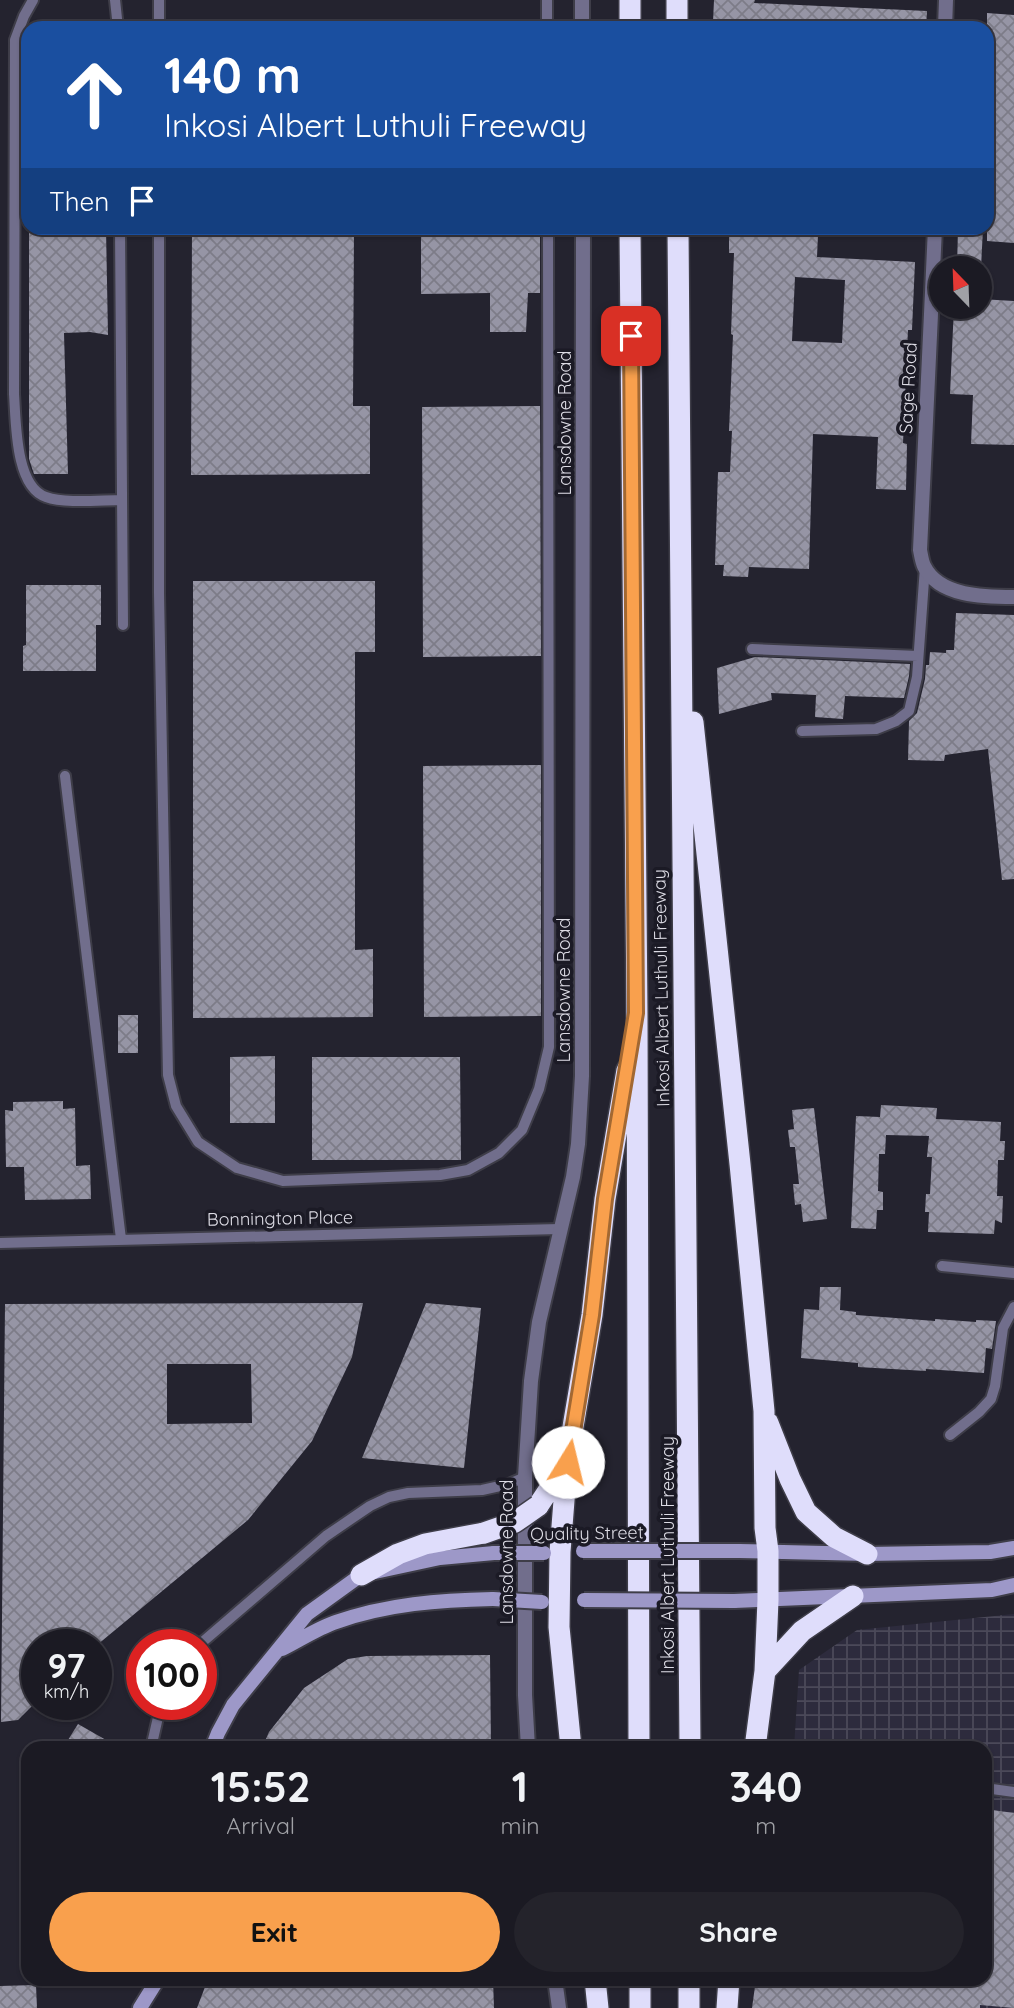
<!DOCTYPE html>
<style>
:root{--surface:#1b1a23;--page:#24232b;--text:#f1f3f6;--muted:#a0a1a6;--line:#393841;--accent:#f9a04d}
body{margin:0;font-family:Quicksand,sans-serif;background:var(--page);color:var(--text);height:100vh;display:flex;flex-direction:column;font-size:26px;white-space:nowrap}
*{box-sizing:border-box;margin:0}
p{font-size:23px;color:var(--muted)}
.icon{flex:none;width:38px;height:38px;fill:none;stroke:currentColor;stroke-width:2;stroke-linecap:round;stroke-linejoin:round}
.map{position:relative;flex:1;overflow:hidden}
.side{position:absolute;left:21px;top:1741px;width:971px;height:245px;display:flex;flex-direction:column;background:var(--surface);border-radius:21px;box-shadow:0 2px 5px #0004,0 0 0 2px var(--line)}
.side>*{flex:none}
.guide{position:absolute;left:21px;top:21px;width:973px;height:214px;border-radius:21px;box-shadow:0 2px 5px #0004,0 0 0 2px var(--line);background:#1a4fa0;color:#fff;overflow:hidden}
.needle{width:46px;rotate:337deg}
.fabs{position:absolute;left:929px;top:256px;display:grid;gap:14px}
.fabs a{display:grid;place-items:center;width:63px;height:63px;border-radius:50%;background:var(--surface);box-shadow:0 2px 5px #0004,0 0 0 2px var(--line);font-size:35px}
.speed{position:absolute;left:21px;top:1629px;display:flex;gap:14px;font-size:35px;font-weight:700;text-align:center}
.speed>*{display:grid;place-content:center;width:91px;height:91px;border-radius:50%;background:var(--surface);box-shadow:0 2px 5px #0004,0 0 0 2px var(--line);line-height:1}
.speed small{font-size:18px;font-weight:400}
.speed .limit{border:10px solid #d22;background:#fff;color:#111}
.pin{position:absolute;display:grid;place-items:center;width:60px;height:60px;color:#fff;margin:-30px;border-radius:14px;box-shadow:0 4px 10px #0006}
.me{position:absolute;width:77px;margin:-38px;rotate:9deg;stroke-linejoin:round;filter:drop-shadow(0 0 5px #0008)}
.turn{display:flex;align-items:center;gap:24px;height:147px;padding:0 28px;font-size:32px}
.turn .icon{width:91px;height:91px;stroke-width:2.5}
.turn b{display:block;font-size:49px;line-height:60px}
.then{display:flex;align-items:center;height:66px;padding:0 28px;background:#0003;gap:14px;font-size:26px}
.eta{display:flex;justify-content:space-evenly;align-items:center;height:119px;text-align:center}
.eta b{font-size:42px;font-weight:700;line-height:49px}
.action{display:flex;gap:14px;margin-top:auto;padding:14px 28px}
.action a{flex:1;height:80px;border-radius:42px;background:var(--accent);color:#111;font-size:28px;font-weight:700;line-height:80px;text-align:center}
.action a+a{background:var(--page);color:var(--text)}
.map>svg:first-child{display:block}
.industrial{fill:url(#industrial-grid)}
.building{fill:url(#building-cross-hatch);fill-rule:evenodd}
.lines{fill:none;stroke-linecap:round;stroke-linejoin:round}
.lane-casing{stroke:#3e3d48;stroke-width:14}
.street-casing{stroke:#3e3d48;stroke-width:18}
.secondary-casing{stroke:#3e3d48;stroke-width:18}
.highway-casing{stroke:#3e3d48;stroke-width:24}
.lane{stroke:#716e8c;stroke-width:10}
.street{stroke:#716e8c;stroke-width:14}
.secondary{stroke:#9d98c8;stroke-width:14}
.highway{stroke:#dfddfb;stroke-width:21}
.secondary-bridge-casing{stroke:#3e3d48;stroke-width:18;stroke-linecap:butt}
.highway-bridge-casing{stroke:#3e3d48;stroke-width:24;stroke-linecap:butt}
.secondary-bridge{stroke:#9d98c8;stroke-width:14}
.highway-bridge{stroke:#dfddfb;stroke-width:21}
.route-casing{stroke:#a26832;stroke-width:18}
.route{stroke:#f9a04d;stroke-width:12}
.labels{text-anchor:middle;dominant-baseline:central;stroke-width:7;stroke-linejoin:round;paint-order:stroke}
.street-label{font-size:18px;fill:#dddce5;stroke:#1b1a25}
</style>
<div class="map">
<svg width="1014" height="2008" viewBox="0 0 1014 2008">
<defs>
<pattern id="industrial-grid" width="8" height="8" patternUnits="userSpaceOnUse" patternTransform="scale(1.75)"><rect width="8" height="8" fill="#2d2b3d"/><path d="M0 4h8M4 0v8" fill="none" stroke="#4b4959"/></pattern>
<pattern id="building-cross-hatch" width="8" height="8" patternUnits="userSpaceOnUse" patternTransform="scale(1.75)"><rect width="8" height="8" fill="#9695a5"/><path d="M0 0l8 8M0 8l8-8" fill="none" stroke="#7d7c88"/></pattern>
</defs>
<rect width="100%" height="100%" fill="#24232f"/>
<!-- industrial -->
<path class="industrial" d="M1014,1614V2008H777L985,1979V1748H794L799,1670L857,1630Z"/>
<!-- building -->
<path class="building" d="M714,0H755L754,3L927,11L926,28H723V22H713Z
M987,13L1014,15V243L987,241Z
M29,228H106L108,335L90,332L64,333L68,474H34L29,459Z
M192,228H354L353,406H370V474L191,475Z
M421,228H540V293H528L526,332H490V293L421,294Z
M729,228H784V232L818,235L817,257L915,262L912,330H908L903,443L907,444L906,490L876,489L878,437L813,434L809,569L749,567L748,577L723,576L724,565H715L718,472H730L732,431H729L733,335L731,334L734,253H729ZM795,277L845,280L842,343L792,341Z
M958,228H983L981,268H957Z
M980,299L1014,301V445L971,444L973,395L950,394L954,306H980Z
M540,406L541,656L423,657L422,407Z
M193,581H375V652H355V950L373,949V1017L193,1018Z
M26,585H101V625H96V671H23V646L26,645Z
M956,613L1014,615V879L1002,880L988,749L945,755L944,761L908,760L909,721L917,713L925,679L926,665H929L930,652L946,653V650H954Z
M755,657L910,664L909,676L904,698L845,696L843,719L815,717L816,695L771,693L772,700L719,714L717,668Z
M541,765V1016L424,1017L423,766Z
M118,1015H138V1053H118Z
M275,1056V1123H230V1057Z
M312,1057H460L461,1160H312Z
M63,1101V1109L75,1108L76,1166L90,1165L91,1199L25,1200L24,1167H6L5,1110L13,1111V1102Z
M881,1105L937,1108L936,1119L1001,1122L1000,1141H1005L1004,1160H998L997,1196H1003L1002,1223L995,1220L994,1234L928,1232L929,1212H925L926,1194H930L932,1157H927L929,1136L886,1135L885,1154H879L878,1191L883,1192V1210H877L876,1229L851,1228L856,1116L880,1117Z
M814,1108L827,1219L803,1222L801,1204L795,1205L793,1184H799L795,1147H790L788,1130L794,1129L792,1110Z
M820,1287H841L840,1310L856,1312V1315L935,1321V1319L976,1322V1320L996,1321L992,1349L986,1348L984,1373L926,1369V1371L858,1367V1363L801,1358L804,1309L819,1310Z
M363,1303L352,1357L312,1441L248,1520L97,1645H37V1701L18,1720L1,1722L5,1304ZM167,1364H251L252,1423L167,1424Z
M426,1303L481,1308L464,1468L362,1458Z
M490,1655L491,1748H262L269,1732L304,1688L348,1659L367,1656Z
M78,1724L120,1748H63Z
M985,1809L1014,1813V2008L980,2005V2008H752L756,1979H985Z
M208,1979H493L494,2008H197Z
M36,1985L37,2008H0V1986Z"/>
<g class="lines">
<!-- lane casing -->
<g class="lane-casing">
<path id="lane" d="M33,0L24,16L15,40L14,394C16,421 15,487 46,497C65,504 101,500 122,500
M115,0L118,28
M159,0V28
M547,0V28
M120,228L123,625
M159,228V593L168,1075L176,1106L198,1142L237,1168L283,1181L440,1175L468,1170L499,1153L522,1130L539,1089L549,1047L548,228
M752,649L918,656
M802,731L876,729L896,721L909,711L917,677L925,567
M65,776L121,1239
M0,1243L560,1229
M942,1266L1014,1273
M950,1435L979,1412L991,1399L995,1386L1003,1328L1014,1307
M199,1645L326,1536L370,1506L389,1497L408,1493L482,1490L509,1484L525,1477
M151,1748L161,1704
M985,1788L1014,1792"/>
</g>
<!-- street casing -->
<g class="street-casing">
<path id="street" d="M582,0V28
M945,28L946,0
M935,228L920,550C921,555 922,562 924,566C939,597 985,597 1014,597
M528,1748L525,1695V1477L531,1381L539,1322L573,1177L578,1144L582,1076L583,228
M555,1979L559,2008"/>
</g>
<!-- secondary casing -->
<g class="secondary-casing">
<path id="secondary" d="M739,1551L867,1554L990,1552L1014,1548
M734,1601L992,1590L1014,1585
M282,1649C300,1640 318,1628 336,1622C387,1604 440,1600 493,1599
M212,1748L218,1733L233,1705L307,1614L361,1575L440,1558L494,1553
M140,2008L158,1979"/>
</g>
<!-- highway casing -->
<g class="highway-casing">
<path id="highway" d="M677,0V28
M630,28V0
M630,228L637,1013L639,1748
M678,228C680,734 690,1241 690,1748
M693,722L740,1164L764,1411L765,1528L768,1551V1600L765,1671L755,1748
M768,1423L790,1479L806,1512L834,1537L867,1554
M538,1506L566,1464
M361,1575L398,1554L425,1544L484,1533
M765,1671L802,1631L853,1596
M571,1748L559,1627L560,1552L567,1462L592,1315L605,1199L627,1070
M595,1979L598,2008
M640,1979V2008
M689,2008V1979
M727,2008L729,1979"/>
</g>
<!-- lane -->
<use href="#lane" class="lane"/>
<!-- street -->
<use href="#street" class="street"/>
<!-- secondary -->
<use href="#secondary" class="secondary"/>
<!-- highway -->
<use href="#highway" class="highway"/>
<!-- secondary-bridge casing -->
<g class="secondary-bridge-casing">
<path id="secondary-bridge" d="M583,1551H739
M494,1553H544
M493,1599L542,1602
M584,1600L734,1601"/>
</g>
<!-- highway-bridge casing -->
<g class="highway-bridge-casing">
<path id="highway-bridge" d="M484,1533L515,1522L538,1506"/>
</g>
<!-- secondary-bridge -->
<use href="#secondary-bridge" class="secondary-bridge"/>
<!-- highway-bridge -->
<use href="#highway-bridge" class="highway-bridge"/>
</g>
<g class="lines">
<!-- route casing -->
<g class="route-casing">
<path id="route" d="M568,1462L592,1315L605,1199L636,1013L631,336"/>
</g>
<!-- route -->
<use href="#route" class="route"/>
</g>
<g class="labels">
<!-- street labels -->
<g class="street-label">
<text transform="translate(908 388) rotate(-87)">Sage Road</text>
<text transform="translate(564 423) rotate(-90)">Lansdowne Road</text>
<text transform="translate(661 988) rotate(-91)">Inkosi Albert Luthuli Freeway</text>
<text transform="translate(563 990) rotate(-90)">Lansdowne Road</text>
<text transform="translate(280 1218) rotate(-1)">Bonnington Place</text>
<text transform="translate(587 1533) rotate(-1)">Quality Street</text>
<text transform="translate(506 1552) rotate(-90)">Lansdowne Road</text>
<text transform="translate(667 1555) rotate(-90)">Inkosi Albert Luthuli Freeway</text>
</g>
</g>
</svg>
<div class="fabs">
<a><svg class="needle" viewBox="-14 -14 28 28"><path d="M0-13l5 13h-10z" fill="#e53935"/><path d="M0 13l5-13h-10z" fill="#a0a1a6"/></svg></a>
</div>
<div class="speed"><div>97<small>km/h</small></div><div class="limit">100</div></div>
<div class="pin" style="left:631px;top:336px;background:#d93025"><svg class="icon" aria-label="arrive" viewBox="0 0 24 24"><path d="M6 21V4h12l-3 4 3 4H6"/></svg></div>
<svg class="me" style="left:568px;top:1462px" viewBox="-20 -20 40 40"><circle r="19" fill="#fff"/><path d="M0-13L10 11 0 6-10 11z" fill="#f9a04d"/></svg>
<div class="guide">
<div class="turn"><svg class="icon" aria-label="ahead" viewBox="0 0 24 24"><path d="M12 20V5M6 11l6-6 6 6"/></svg><div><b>140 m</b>Inkosi Albert Luthuli Freeway</div></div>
<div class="then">Then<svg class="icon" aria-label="arrive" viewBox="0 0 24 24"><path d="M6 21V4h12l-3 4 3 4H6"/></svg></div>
</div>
<section class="side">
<div class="eta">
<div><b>15:52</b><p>Arrival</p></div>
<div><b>1</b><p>min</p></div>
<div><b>340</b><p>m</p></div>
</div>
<div class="action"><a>Exit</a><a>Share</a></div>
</section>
</div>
